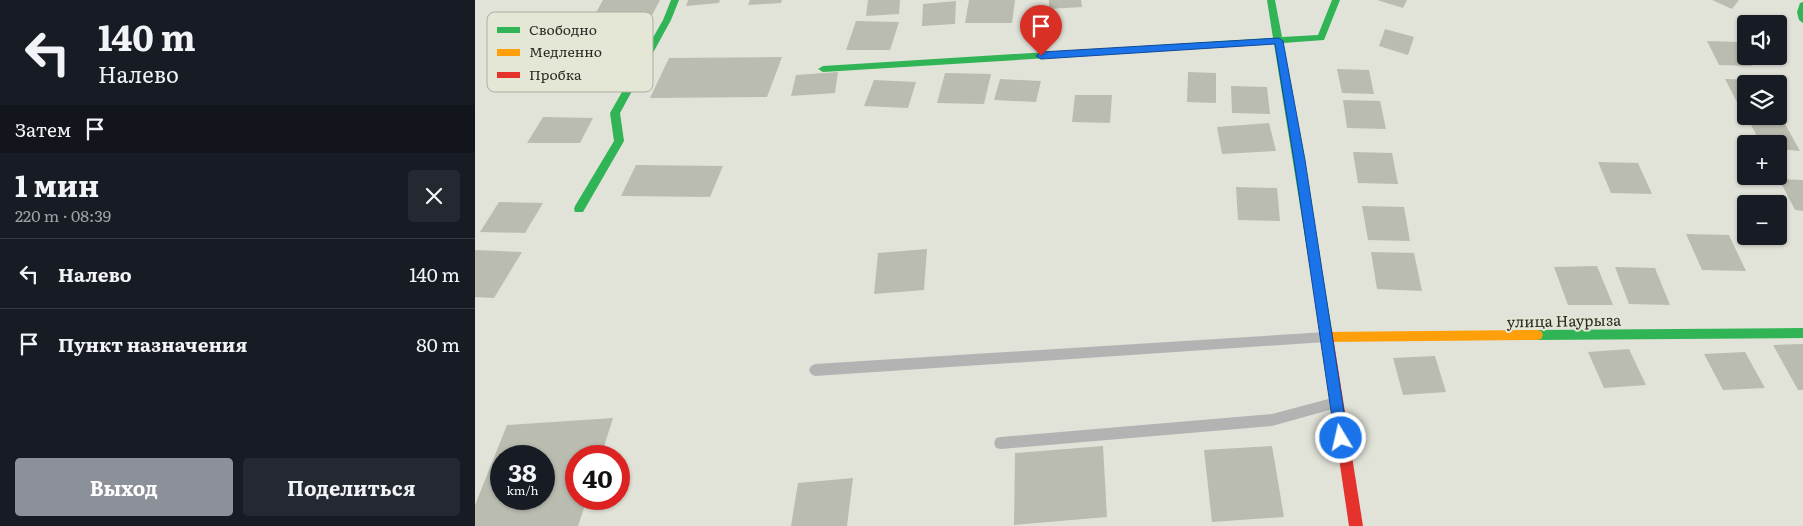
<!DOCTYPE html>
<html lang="ru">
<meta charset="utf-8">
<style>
:root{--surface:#171b24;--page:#242831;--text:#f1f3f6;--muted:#9ea1a6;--line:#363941;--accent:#8c9099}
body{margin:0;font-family:Literata,serif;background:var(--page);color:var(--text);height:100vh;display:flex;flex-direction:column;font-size:19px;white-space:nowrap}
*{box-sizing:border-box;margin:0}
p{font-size:16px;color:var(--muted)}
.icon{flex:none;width:28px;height:28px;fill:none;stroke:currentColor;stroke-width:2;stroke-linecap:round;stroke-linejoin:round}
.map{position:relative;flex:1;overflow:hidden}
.side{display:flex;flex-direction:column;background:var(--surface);width:475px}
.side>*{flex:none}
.top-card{background:#171b24;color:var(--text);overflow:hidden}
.buttons{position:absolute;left:1262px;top:15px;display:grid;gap:10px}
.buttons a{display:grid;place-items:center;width:50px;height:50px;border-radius:5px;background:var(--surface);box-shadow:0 1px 4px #0004;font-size:25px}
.speed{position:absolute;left:15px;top:445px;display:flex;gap:10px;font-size:25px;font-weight:700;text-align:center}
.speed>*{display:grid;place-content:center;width:65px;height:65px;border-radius:50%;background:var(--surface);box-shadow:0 1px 4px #0004;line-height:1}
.speed small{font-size:12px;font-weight:400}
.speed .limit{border:8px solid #d22;background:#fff;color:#111}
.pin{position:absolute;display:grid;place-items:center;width:42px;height:42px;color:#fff;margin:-51px -21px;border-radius:50% 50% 50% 0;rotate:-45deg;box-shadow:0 0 5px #0007}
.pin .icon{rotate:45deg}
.me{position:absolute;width:55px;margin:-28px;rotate:351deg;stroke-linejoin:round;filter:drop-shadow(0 0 4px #0008)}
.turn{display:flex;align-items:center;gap:18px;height:105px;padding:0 15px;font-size:22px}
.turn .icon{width:65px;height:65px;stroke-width:2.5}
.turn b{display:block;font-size:35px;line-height:42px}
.then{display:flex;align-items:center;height:48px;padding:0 15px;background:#0003;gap:10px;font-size:19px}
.round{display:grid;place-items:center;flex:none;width:52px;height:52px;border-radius:5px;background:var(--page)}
.headline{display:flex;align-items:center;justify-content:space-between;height:85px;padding:0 15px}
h1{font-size:30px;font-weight:700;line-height:38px}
.cta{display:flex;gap:10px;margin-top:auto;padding:10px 15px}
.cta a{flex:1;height:58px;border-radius:5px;background:var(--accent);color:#fff;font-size:20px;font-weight:700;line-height:58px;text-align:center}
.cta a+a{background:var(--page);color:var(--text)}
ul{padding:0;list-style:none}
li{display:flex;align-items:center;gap:15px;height:70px;padding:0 15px;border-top:1px solid var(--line)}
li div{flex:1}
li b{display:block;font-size:19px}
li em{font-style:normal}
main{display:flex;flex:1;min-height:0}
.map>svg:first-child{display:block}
.building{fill:#babcb0;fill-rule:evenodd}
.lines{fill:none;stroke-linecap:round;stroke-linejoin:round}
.lane{fill:#b3b3b4;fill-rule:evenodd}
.fast{fill:#30b455;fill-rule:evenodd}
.slow{fill:#ff9f0a;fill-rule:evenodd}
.jam{fill:#e5322d;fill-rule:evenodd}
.route{fill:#1a73e8;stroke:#114b97}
.labels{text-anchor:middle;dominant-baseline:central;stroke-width:4;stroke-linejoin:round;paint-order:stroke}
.street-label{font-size:15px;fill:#2a2b24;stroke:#e4e7d5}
.key{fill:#e4e7d5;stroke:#acafa0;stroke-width:1}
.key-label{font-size:14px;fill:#2a2b24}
</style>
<main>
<section class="side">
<div class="top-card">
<div class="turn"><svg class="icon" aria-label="left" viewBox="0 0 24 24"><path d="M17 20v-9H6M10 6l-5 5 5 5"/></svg><div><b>140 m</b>Налево</div></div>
<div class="then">Затем<svg class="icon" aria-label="arrive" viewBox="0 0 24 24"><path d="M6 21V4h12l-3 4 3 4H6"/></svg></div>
</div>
<div class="headline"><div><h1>1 мин</h1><p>220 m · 08:39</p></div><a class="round"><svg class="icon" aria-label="close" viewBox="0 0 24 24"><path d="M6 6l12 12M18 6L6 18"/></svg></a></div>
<ul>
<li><svg class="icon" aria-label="left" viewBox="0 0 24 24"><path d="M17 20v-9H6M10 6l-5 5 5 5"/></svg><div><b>Налево</b></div><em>140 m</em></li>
<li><svg class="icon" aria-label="arrive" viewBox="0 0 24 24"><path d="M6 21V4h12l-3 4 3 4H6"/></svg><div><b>Пункт назначения</b></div><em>80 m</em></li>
</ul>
<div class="cta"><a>Выход</a><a>Поделиться</a></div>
</section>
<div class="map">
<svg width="1328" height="526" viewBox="0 0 1328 526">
<rect width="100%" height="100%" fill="#e1e3d9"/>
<!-- building -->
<path class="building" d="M128,0H185L175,19L117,20Z
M213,0H245L244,3L211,6Z
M275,0H307L306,3L273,5Z
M393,0H425L424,14L391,16Z
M494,0H540L537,23H490Z
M574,0H606L607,7L574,9Z
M902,0H932L928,8Z
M1237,0H1264L1257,9Z
M481,1L480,24L447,26L448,4Z
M381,21L424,22L415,50H371Z
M910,29L939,37L933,55L904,46Z
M1232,41L1264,42L1277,66L1244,65Z
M307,57L292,97L175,98L194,58Z
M862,69L894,70L899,94L867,93Z
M363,72L360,93L316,96L321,75Z
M713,72L741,73V103L712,102Z
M470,73L516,74L509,104L462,103Z
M525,79L566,81L561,102L519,100Z
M1250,79L1284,80L1285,84H1271V104H1263Z
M399,80L441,82L433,108L389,106Z
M756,86L792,87L795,114L757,113Z
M600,95H637L635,123L597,122Z
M868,100L905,101L911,129L872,128Z
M68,117L118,118L105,143H52Z
M1274,121L1309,122L1325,151L1304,149V144H1286Z
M794,123L801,151L747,154L742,127Z
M878,152L917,153L923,184L883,183Z
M1123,162L1163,163L1177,194L1136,193Z
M161,165L248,166L235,197L146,196Z
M1304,179L1328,180V211L1320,210Z
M761,187L802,188L805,221L763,220Z
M24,202L68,203L50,233L5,232Z
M887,206L929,207L935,241L893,240Z
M1211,234L1254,235L1271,271L1227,270Z
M452,249L449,290L399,294L403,253Z
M0,250L47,252L19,298L0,297Z
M896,252L939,253L947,291L902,289Z
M1122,266L1138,305H1093L1079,267Z
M1140,267L1180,268L1195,305L1154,304Z
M1328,344V390H1323L1298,345Z
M1154,349L1171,385L1129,388L1113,352Z
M1270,352L1290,388L1248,390L1229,354Z
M960,356L971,392L928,395L918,358Z
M138,418L126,456H101V499H112L103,526H0V505L32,425ZM26,456H69V499H26Z
M628,446L632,517L539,525L540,453Z
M797,446L809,517L737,522L729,450Z
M378,478L372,526H316L323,483Z"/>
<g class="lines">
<!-- lane -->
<path class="lane" d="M851,332L855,333L857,337L855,341L851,342L340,376L336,374L334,370L336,366L340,364Z
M861,397L865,399L867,403L865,407L797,426L526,449L521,448L519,443L521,438L526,437L797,414Z"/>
<!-- fast -->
<path class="fast" d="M196,0H204L196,20L145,113L149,141L108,212H100L99,209L100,206L139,141L135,113L188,20Z
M792,0H800L807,37L843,35L857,0H865L849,40L808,43L857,330L855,334L851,335L847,334L845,330L799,44L348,72L343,69L348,66L798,38Z
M1328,2V23L1324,20L1322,12L1325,3Z
M1328,328V338L1062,340L1058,339L1056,335L1058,331L1062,330Z"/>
<!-- slow -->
<path class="slow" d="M1062,330L1066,331L1068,335L1066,339L1062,340L851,342L847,341L845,337L847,333L851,332Z"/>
<!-- jam -->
<path class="jam" d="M851,325L855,326L857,330L888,526H874L845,330L847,326Z"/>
</g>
<!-- route -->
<path class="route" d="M804,38L808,41L830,160L873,438L871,443L866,445L862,443L860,438L819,160L800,44L566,59L561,56L566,52Z"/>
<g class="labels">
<!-- street labels -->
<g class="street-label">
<text transform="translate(1089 320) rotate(-1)">улица Наурыза</text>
</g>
</g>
<!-- legend -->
<rect x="12" y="12" width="166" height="80" rx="8" class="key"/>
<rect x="22" y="27" width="23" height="6" fill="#30b455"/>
<rect x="22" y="49" width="23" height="7" fill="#ff9f0a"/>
<rect x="22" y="72" width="23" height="6" fill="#e5322d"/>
<g class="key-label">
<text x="54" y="35">Свободно</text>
<text x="54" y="57">Медленно</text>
<text x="54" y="80">Пробка</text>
</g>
</svg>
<div class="buttons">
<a><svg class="icon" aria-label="sound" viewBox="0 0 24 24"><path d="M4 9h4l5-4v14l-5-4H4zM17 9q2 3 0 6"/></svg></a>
<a><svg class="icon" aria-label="layers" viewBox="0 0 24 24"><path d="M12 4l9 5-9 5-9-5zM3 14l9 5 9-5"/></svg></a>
<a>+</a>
<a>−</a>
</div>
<div class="speed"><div>38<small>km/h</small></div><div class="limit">40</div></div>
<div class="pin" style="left:566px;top:56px;background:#d93025"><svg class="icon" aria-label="arrive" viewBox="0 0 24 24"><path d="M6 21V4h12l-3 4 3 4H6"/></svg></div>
<svg class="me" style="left:866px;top:438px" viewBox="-20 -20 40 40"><circle r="17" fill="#1a73e8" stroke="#fff" stroke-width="3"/><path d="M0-11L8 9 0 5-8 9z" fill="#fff"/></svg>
</div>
</main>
